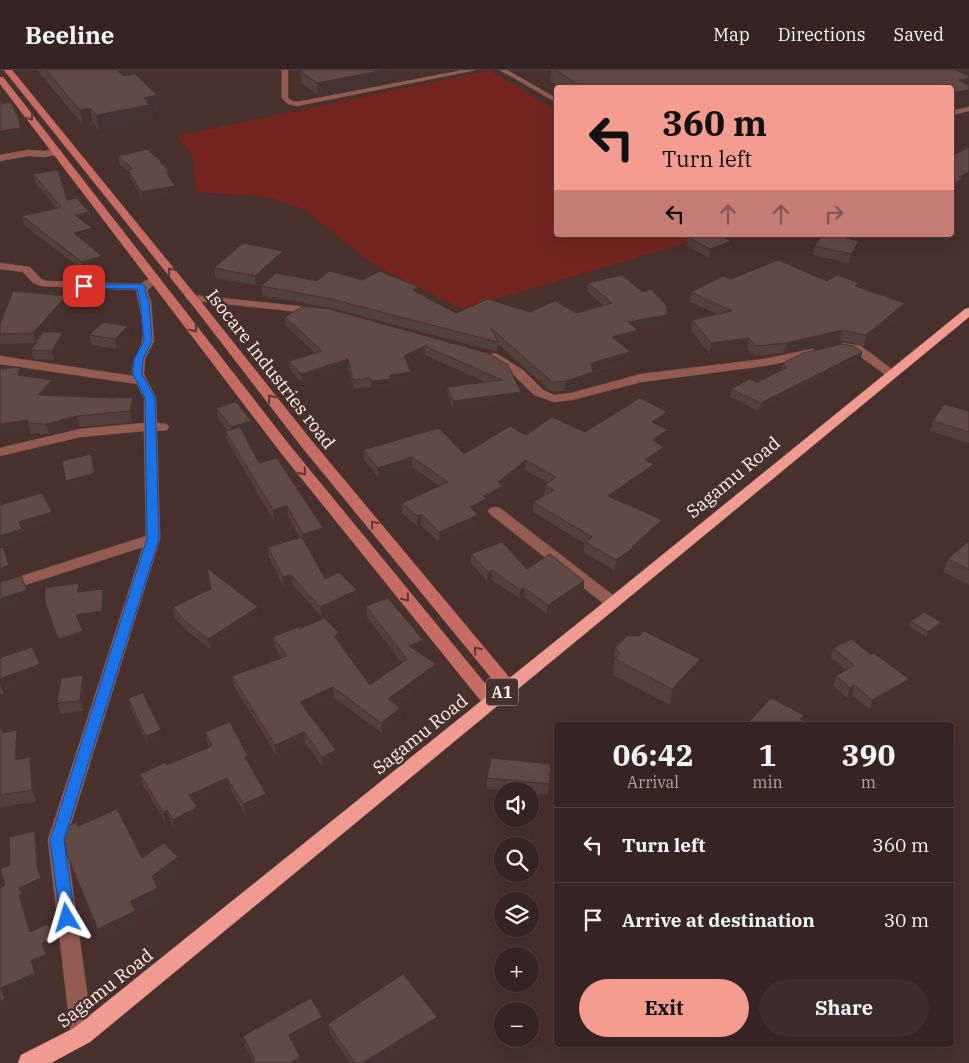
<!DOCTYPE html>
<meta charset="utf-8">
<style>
:root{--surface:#362422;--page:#3d2c2a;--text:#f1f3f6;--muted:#aaa4a5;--line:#504140;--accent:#f59c91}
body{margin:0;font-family:"IBM Plex Serif",serif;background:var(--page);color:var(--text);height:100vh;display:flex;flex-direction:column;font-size:19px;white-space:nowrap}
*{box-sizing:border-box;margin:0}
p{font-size:16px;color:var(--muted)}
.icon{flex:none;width:28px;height:28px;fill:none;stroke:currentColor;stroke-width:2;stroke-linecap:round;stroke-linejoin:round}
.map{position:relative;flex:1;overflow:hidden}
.panel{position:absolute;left:554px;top:652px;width:400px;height:325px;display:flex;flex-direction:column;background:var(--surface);border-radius:5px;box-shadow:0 5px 20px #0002,0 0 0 1px var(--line)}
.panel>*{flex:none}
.banner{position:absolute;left:554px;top:15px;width:400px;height:152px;border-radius:5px;box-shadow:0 5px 20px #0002,0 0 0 1px var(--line);background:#f59c91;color:#111;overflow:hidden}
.buttons{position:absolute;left:494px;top:712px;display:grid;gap:10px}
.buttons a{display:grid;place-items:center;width:45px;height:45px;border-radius:50%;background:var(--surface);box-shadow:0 5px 20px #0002,0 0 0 1px var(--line);font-size:25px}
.pin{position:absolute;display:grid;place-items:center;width:42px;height:42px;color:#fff;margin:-21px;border-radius:10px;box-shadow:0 2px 8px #0006}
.me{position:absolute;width:55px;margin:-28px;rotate:353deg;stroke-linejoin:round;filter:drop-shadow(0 0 4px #0008)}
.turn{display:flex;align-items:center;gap:18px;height:105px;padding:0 25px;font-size:22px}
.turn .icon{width:65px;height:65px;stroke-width:2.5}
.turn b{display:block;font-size:35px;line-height:42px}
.lanes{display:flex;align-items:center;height:48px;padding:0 25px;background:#0003;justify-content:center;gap:25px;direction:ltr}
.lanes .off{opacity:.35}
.eta{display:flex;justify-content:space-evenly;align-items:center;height:85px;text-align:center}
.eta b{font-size:30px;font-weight:700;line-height:35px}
.cta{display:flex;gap:10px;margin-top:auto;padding:10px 25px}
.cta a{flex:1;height:58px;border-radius:30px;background:var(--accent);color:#111;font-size:20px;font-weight:700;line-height:58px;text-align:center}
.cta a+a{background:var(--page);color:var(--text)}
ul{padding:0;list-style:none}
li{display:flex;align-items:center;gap:15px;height:75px;padding:0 25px;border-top:1px solid var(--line)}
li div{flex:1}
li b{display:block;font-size:19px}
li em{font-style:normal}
header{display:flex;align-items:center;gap:30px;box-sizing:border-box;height:70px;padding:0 25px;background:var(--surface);border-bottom:1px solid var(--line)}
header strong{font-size:24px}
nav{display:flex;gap:28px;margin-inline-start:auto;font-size:18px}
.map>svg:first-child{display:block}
.green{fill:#73241f}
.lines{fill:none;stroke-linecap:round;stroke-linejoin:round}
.lane-casing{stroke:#654f4c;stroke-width:1}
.street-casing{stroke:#654f4c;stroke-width:1}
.secondary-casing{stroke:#654f4c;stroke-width:1}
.highway-casing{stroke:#654f4c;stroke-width:1}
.lane{fill:#945b53;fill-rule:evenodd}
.street{fill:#945b53;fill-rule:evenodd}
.secondary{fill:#c76c62;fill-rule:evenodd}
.highway{fill:#f09b90;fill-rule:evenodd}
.wall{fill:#533f3b}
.shaded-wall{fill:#443330}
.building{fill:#614945;stroke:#443330}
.oneway{stroke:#5b3935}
.route{fill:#1a73e8;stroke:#114b97}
.labels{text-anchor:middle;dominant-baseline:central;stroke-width:5;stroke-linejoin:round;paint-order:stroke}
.shield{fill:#48302d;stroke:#c7b7b5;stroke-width:1}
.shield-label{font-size:16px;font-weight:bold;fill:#fdf1ef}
.street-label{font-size:18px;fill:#fdf1ef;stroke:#48302d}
</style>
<header>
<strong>Beeline</strong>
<nav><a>Map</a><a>Directions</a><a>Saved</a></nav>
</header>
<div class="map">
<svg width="969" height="993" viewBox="0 0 969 993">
<rect width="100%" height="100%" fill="#48302d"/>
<!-- green -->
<path class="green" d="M489,0L556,40V165H713L462,239L374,195L305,140L268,127L197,122L192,85L177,66Z"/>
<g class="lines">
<!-- lane casing -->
<g class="lane-casing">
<path id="lane" d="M282,0H288V28L292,31L297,32L464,0H476L297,36L288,34L282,28Z
M500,0H507L556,28V32Z
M969,37V41L951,45V41Z"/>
</g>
<!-- street casing -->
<g class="street-casing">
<path id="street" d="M56,79L61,82L59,84L45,87L28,86L0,91V85L28,80L45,81Z
M0,193L30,197L41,209L46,211L140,214L154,206L159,209L147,221L151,231L154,271L145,289L144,304L156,328L157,353L167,354L169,357L167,360L157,361L160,469L66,770L93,965L90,972L82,975L74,972L71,965L48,770L143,477L0,523V513L146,466L144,361L80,367L0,386V378L80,359L144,353V328L137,314L0,294V286L133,306C130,292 138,285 142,272C145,259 139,233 136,220L41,216L33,213L23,202L0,199Z
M192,225L318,238L324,241L318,244L188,230L186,228L188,226Z
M843,273L861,276L897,303L891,307L887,306L854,282L839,280L837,277Z
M813,279L819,283L817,286L764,296L641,312L572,330L554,332L534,325L515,306L487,287L493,283L497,284L523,300L543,320L554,325L571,323L641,304L764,289Z
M495,437L500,438L618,529L621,533L618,537L613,538L608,537L490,444L488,441L490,438Z"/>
</g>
<!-- secondary casing -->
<g class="secondary-casing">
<path id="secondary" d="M4,0H12L202,233L311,370L514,613L516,617L514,621L508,623L502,621L301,376L194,237Z
M0,7H3L291,377L497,628L499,632L497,636L491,638L485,636L281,383L0,14Z"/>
</g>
<!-- highway casing -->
<g class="highway-casing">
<path id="highway" d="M969,238V247L90,972L51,993H18L21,985L74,958L608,529L965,239Z"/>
</g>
<!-- lane -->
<use href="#lane" class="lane"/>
<!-- street -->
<use href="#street" class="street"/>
<!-- secondary -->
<use href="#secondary" class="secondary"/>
<!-- highway -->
<use href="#highway" class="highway"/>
</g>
<!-- wall -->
<path class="wall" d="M37,0H117L160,41L152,42L153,50L99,61L93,53L83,55Z
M551,0H956L969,6V33L951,36V18H562L550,10Z
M300,1L394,10L318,25L301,13Z
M118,86L162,94L175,116L176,125L143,130L130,108L129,102L120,94Z
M33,104L67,130L89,142L91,150L84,152L94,167L83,170L104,195L84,201L24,155L22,146L56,138L35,112Z
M688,167L730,180L709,188L687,176Z
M859,171L857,180L849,193L813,185L815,176Z
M284,190L256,215L216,208L214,198Z
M731,209L827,211L858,217L902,244L864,276L840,270L784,283L754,286L747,279L710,284L691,261L692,250L717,244L690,232L691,222Z
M362,210L418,217V223L456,243L530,242L577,243L603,236L588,222V213L666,255L637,260V270L621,274L630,292L593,302L592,312L565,321L552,322L498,274L497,282L331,238L263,226L261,216L317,211Z
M68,235L45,262L66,272L54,290L34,289L31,280L37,271L35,273L0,274V254Z
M285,247L488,283L521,322V331L453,340L448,326L447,317L486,312L425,285L408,294L412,311L392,314V318L372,320L371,317L354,319L348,298L303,313L290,300L289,291L315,283L286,256Z
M128,256L130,265L117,279L92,275L89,265Z
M862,282L861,290L759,341L730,327L731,319L757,312L781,300L783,293Z
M20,297L23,306L55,321L50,326L135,338L132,352L80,357L49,364H30V361L0,365V299Z
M216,338L251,351L253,361L244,364L259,393L323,458L324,469L306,474L325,509L357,520L358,531L322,547L293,515L284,518L269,487L268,477L300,468L288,447L274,451L227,371L225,361L227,360L218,348Z
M969,341V373L930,361L933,351Z
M665,352L660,356L667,370L660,374L663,387L653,394V404L616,430L662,450L660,461L633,486L632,488L615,501L584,482V473L533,442V432L544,425L545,415L548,413L525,400L503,418V426L487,435V439L477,444L478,445V455L439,472L421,455L417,456L402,443V433L440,416L412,397L379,408L364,390L363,380L464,384L526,365L585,362Z
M969,471V515L943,502L948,489Z
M471,484L527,499L584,520L547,544L524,527L520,529L492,510L487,511L471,493Z
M366,536L423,581L419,583L436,594V605L396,635L400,638L401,649L382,663L334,628L306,640L337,691L323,697L305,673L277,686L234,616L232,606L282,588L275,578L273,567L339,563L340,574L370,615L402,593L367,547Z
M173,537L260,548L210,579L187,561L175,548Z
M911,551L941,552L939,558L926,567L909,556Z
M615,577L700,589L697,605L670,635L613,605Z
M833,578L906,618L869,639L852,625L848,628L833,616L836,606L845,600L831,587Z
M86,616L83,641L61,644L57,633Z
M128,628L161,660L164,671L149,677L131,639Z
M0,655L3,663L21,672L20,689L35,699L36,732L0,737Z
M205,662L248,686L250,696L266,724L268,734L245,745L230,718L195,733L197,737L200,747L175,760L170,751L166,753L143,715L140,704L167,695L209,677L207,672Z
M551,694L548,725L530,723V721H512L487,719V708Z
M78,756L142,788L182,801L158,818L162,831L136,844L140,855L103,872L67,785Z
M437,947L438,957L380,993H350L330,964L328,954Z
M324,957L293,974L300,987L301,993H250L253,991L245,976L243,966Z"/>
<!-- shaded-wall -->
<path class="shaded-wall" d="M385,0H394V10L318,25L317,13Z
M969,8V33L951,36V23L959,10Z
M157,25L160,41L152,42L153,50L99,61L96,45L144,28Z
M90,38L93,53L83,55L80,40Z
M21,58L23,66L0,70V61Z
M0,96L3,112H0Z
M169,101L170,109L166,102Z
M969,102V109L962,113L961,117L951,123V116L959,107Z
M175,116L176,125L143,130L141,122Z
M89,142L91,150L77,154L75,145Z
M92,158L94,167L77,172L74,163Z
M732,171L730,180L709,188L710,179Z
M859,171L857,180L849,193L851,184Z
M283,181L284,190L256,215L255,206Z
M102,186L104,195L84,201L82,192Z
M418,217V227L413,220Z
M66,226L68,235L35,273L33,263Z
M905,233L902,244L864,276L866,265Z
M667,245L666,255L627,262L628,252Z
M128,256L130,265L117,279L115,269Z
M638,260L637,270L611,277L612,267Z
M842,260L840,270L784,283L786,273Z
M63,262L66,272L54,290L52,281Z
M749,268L747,279L710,284L711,273Z
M425,276V285L405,295L404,286Z
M631,282L630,292L590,302L591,293Z
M862,282L861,290L759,341L761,333Z
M348,289V298L303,313L301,304Z
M20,297L23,307L18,305Z
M411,302L412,311L392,314V318L372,320L371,311L390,305Z
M593,302L592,312L565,321L566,311Z
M52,310L55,321L41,336L38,325Z
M521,322V331L453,340V331Z
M133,327L135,338L132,352L130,341Z
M667,342L665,352L650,362L652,352Z
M77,346L80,357L49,364L46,354Z
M28,350L27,353L30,361L0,365V354Z
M251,351L253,361L233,368L231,357Z
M668,360L667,370L651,380L652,370Z
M664,377L663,387L644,400L645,390Z
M91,384L97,413L69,421L66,411Z
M412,387V397L379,408L378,398Z
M526,390L525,400L503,418V426L487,435V439L470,448V437L483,426L498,412Z
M654,394L653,404L607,436L608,426Z
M287,436L288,447L274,451L273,440Z
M52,442L55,453L23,463L26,471L0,479V466L19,452Z
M421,444V455L417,456V446Z
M478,445V455L439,472V462Z
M662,450L660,461L633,486L632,488L615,501L616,490Z
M323,458L324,469L304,475L303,464Z
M9,495L13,507L0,511V499Z
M492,500V510L487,511L488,502Z
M291,505L293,515L284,518L283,507Z
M584,511V520L547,544L548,535Z
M524,518V527L520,529V520Z
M103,519L105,528L104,550L79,554L76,545Z
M27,520L30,532L0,542V529Z
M357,520L358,531L322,547L320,537Z
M258,537L260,548L210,579L208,569Z
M941,552L939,558L926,567L928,562Z
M83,561L85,571L61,578L58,569Z
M339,563L340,574L334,566Z
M423,570V581L410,587L409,576Z
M700,589L697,605L670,635L672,619Z
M40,594L44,605L3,621L0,613V609Z
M436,594V605L389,640L388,629Z
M83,605L86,616L83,641L80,631Z
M909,609L906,618L869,639L872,630Z
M854,615L852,625L848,628L850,618Z
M333,617L334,628L302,642L300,632Z
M4,624L8,635L0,638V625Z
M400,638L401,649L382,663L381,653Z
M17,660L21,672L20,701L15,690Z
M161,660L164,671L149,677L146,666Z
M304,662L305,673L277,686L275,675Z
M336,680L337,691L323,697L322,687Z
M248,686L250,696L247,698L245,687Z
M30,687L35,699L36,732L32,720Z
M227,708L230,718L192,735L189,725Z
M266,724L268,734L245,745L243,734Z
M197,737L200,747L175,760L173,750Z
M167,740L170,751L166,753L163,742Z
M35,761L39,772L41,807L45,819L24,828L26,835L23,836L35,872L30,862L19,825V818L37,796Z
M178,787L182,801L158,818L162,831L136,844L140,855L103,872L98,859L131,831L152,806Z
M48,854L57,879L47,883L51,894L36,901L39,913L6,928L9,939L0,943V931L1,918L31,891L42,873Z
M322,947L324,957L291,976L289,965Z
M437,947L438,957L380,993H362Z
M300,987L301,993H290Z"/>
<!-- building -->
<path class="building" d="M46,0H117L123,6L135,4L157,25L144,28L150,35L96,45L90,38L80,40Z
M306,0H385L317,13L300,1Z
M556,0H956L969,6V8L959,10L969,15V20L951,23V18H583Z
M0,26L2,34L11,32L18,47L21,58L0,61Z
M969,77V102L959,107L963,108L951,116V86Z
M147,79L161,91L160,92L169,101L166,102L175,116L141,122L128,100L133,99L118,86Z
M58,100L67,130L77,128L89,142L75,145L92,158L74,163L102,186L82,192L22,146L61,137L33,104Z
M694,165H717L732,171L710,179L688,167Z
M822,165H833L859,171L851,184L815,176Z
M243,173L283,181L255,206L214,198Z
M778,190L827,211L837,205L859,213L855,216L905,233L866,265L842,260L786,273L756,276L749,268L711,273L692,250L732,241L691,222L723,206L731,209Z
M329,201L362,210L380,201L418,217L413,220L456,243L488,229L530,242L555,231L577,243L612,233L588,213L622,205L643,222L651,219L667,236V245L628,252L638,260L612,267L631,282L591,293L593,302L566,311L552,312L491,258L498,272L331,229L261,216L276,203L317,211Z
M13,221L66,226L33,263L0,264V254Z
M303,236L329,239L488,283L508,295L521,322L453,331L447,317L502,310L425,276L404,286L411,302L390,305L391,309L371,311L370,308L353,310L348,289L301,304L289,291L322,281L285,247Z
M103,252L128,256L115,269L89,265Z
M43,262H63L52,281L31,280Z
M842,274L854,276L862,282L761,333L731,319L750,309L757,312L786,298L783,293L803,283Z
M20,297L18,305L52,310L38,325L111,328L133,327L130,341L77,346L46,354L27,353L28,350L0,354V299Z
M640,328L667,342L652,352L668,360L652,370L664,377L645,390L654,394L608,426L662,450L632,477L633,478L616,490L585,472L592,467L533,432L554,420L545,415L556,407L526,390L498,412L503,416L483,426L487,428L470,437L478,445L439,462L421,444L417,446L402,433L448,412L412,387L378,398L363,380L439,358L464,384L510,356L526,365L552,347L585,362Z
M236,332L251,351L231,357L216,338Z
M944,334L969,341V362L933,351Z
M240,357L259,393L277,388L323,458L303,464L287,436L273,440L225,361Z
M91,384L94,403L66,411L62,391Z
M42,423L52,442L19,452L22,459L0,466V434V435Z
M302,467L325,509L339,502L357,520L320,537L291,505L283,507L268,477Z
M969,471V500L948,489Z
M502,472L527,499L550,484L584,511L548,535L524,518L520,520L492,500L488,502L471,484Z
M3,477L9,495L0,499V478Z
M207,498L258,537L208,569L185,551L173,537L211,519Z
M21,506L27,520L0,529V512Z
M79,513L78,522L103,519L102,541L76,545L83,561L58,569L45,532V518Z
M388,528L423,570L409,576L436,594L388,629L400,638L381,653L333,617L300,632L336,680L322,687L304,662L275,675L232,606L287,586L273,567L298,557L299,559L324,548L339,563L334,566L370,615L407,589L366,536Z
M924,542L941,552L928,562L911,551Z
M644,561L700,589L672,619L615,589L620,584L615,577L627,566H639Z
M852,569L871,585L874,583L909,609L872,630L854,615L850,618L836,606L854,595L833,578Z
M32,577L40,594L0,609V588Z
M83,605L80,631L57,633L61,608Z
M0,613L4,624L0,625Z
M143,623L161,660L146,666L128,628Z
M771,628L804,645L800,649L815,655H746Z
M230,652L248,686L245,687L266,724L243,734L227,708L189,725L197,737L173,750L167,740L163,742L140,704L166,692L167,695L212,676L205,662Z
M0,655L3,663L17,660L15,690L30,687L32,720L0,725Z
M491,688L551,694L549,714L487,708Z
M117,739L142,788L164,773L178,787L152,806L158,818L131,831L135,841L98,859L67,785L63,758L76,752L78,756Z
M35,761L37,796L41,808L19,818L22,824L19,825L30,862L48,854L53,868L42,873L46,884L31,891L35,903L1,918L5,929L0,931V818L5,815L0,799L10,795L9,767Z
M403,904L437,947L362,993H355L328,954Z
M311,928L322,947L289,965L300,987L290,993H250L255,990L243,966Z"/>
<!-- one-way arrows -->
<defs><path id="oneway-chevron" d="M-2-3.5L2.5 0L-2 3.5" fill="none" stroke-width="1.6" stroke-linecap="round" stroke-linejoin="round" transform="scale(1.25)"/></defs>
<g class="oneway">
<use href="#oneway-chevron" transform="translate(30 47) rotate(52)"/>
<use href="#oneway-chevron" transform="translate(171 201) rotate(-129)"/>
<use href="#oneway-chevron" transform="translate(194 259) rotate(53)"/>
<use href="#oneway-chevron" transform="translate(271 328) rotate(-128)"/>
<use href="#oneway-chevron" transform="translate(303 402) rotate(51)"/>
<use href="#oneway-chevron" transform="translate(374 454) rotate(-130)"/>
<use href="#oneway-chevron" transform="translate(406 528) rotate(51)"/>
<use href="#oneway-chevron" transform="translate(477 580) rotate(-130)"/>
</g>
<!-- route -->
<path class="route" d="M84,214H142L146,217L145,221L149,231L152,271L143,289L142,304L155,328L159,469L64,770L75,848L73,853L67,855L62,853L60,848L50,770L147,469L145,328L133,304L134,289L144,271L140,231L137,219L81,218V215Z"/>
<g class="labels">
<!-- shield labels -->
<rect class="shield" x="486" y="608.5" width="32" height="27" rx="4"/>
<g class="shield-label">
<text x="502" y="622">A1</text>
</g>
<!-- street labels -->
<g class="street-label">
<text transform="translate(271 299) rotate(52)">Isocare Industries road</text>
<text transform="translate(733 407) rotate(-40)">Sagamu Road</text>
<text transform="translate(420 664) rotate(-39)">Sagamu Road</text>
<text transform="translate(105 918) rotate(-38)">Sagamu Road</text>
</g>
</g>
</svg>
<div class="buttons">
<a><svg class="icon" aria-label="sound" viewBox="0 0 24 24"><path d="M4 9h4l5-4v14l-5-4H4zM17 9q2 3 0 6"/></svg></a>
<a><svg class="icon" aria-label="search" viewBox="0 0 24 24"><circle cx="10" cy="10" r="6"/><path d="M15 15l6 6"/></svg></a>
<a><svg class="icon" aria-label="layers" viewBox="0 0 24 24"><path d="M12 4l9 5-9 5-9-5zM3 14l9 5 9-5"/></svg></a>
<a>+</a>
<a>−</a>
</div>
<div class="pin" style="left:84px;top:216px;background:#d93025"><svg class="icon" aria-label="arrive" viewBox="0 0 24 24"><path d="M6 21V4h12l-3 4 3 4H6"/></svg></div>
<svg class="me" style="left:67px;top:848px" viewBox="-20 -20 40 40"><path d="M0-17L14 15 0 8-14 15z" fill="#1a73e8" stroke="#fff" stroke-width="4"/></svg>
<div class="banner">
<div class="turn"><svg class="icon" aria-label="left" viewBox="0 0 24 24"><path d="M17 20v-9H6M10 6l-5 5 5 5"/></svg><div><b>360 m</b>Turn left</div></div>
<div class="lanes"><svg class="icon" aria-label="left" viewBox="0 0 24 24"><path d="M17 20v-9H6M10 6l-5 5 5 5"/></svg><svg class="icon off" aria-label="ahead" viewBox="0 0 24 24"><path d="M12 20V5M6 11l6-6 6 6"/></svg><svg class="icon off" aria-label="ahead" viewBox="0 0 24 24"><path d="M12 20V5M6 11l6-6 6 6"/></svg><svg class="icon off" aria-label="right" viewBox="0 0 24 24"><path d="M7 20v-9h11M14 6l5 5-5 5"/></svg></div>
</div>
<section class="panel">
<div class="eta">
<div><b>06:42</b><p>Arrival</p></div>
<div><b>1</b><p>min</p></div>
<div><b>390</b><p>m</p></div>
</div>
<ul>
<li><svg class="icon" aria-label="left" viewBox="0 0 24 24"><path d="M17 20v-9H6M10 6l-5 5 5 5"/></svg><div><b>Turn left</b></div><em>360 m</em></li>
<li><svg class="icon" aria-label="arrive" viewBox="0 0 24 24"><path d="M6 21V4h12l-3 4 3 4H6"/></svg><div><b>Arrive at destination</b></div><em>30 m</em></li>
</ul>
<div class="cta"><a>Exit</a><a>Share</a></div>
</section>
</div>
